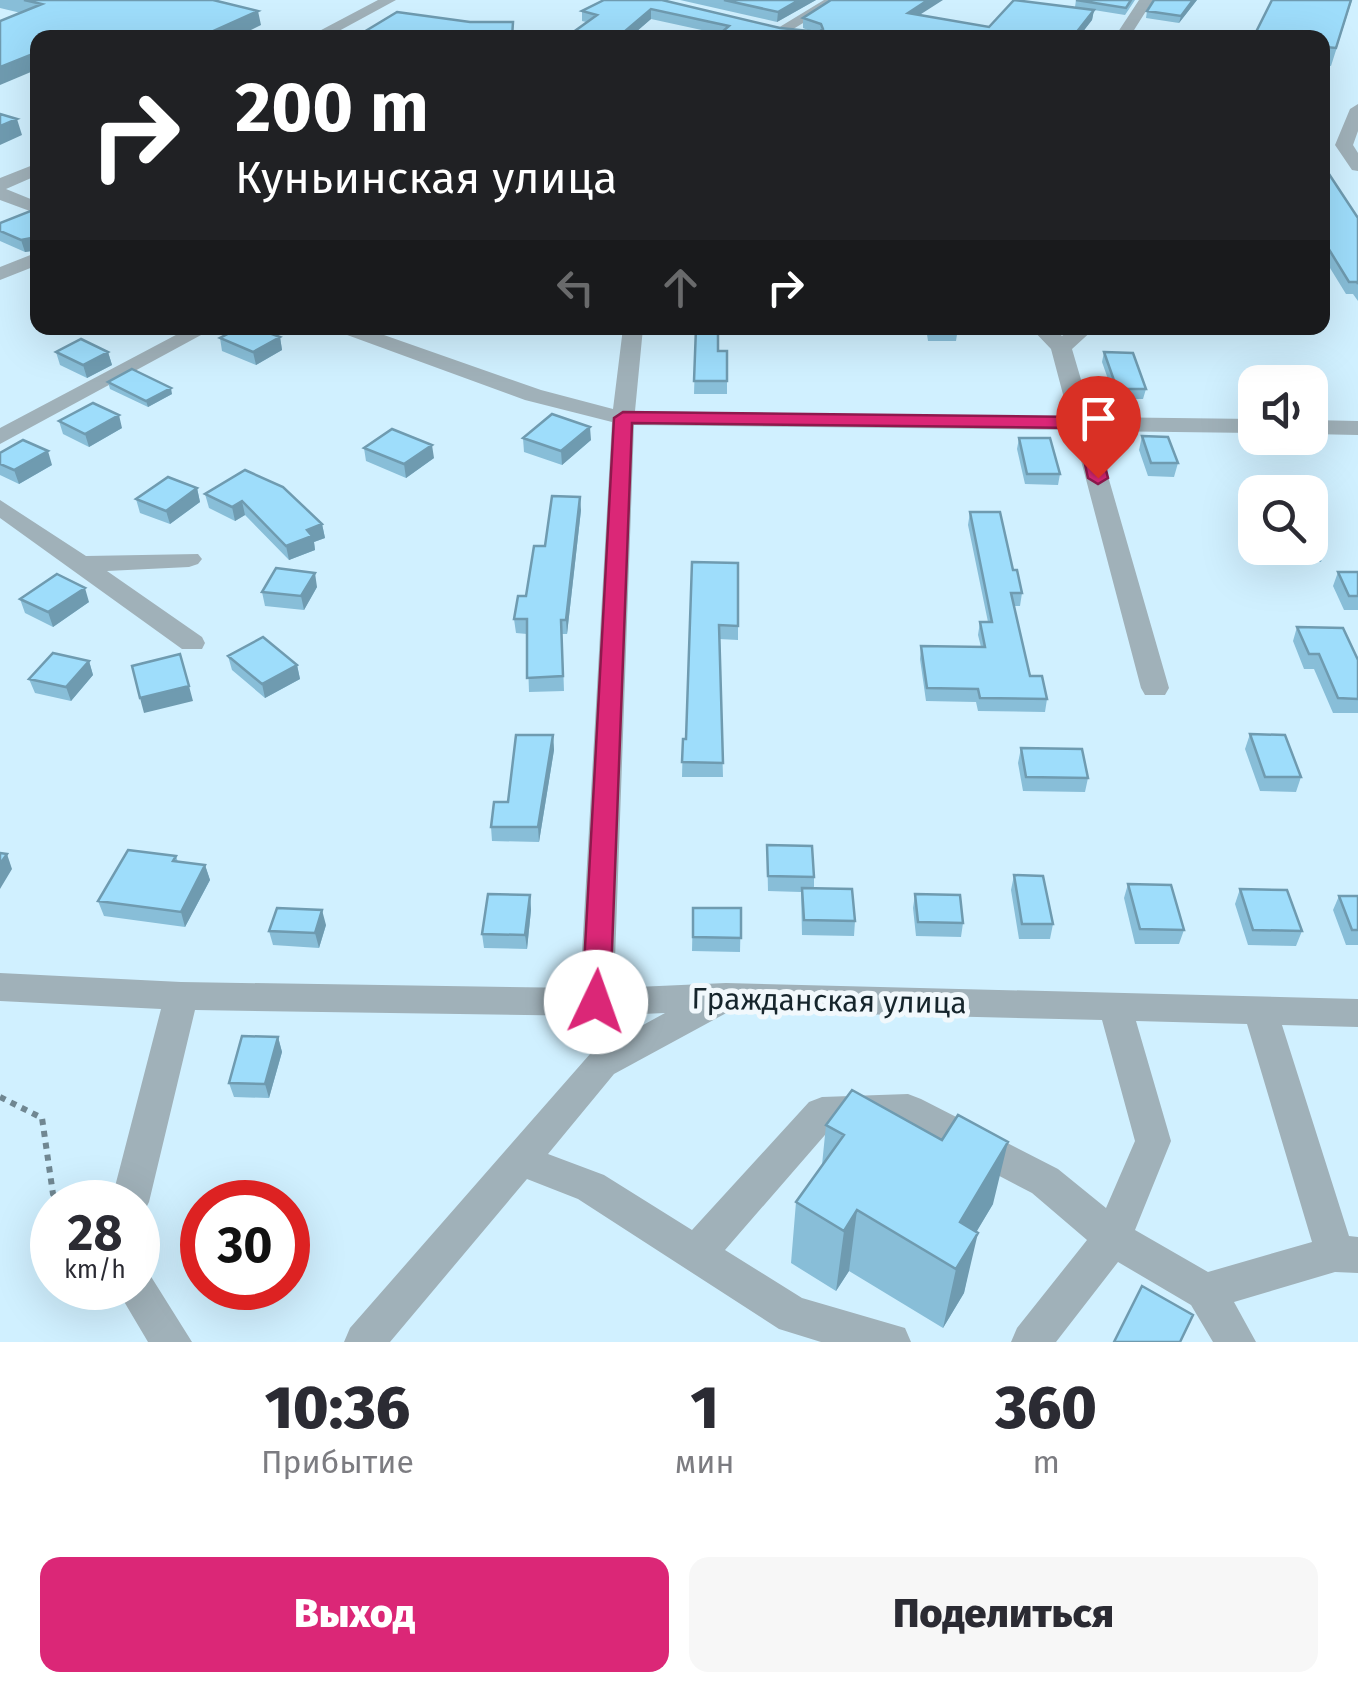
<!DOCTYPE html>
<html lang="ru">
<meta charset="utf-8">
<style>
:root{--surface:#fff;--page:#f7f7f7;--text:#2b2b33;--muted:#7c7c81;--accent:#db2777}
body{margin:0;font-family:"Fira Sans",sans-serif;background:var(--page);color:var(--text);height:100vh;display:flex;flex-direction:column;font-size:38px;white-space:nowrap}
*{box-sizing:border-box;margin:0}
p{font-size:32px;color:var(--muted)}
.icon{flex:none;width:55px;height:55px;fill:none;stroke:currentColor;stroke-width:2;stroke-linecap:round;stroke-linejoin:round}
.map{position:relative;height:1342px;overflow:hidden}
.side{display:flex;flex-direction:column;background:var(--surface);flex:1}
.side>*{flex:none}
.guide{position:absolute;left:30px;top:30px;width:1300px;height:305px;border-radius:20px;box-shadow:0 10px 40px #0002;background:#202124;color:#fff;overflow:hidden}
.fabs{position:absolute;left:1238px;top:365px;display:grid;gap:20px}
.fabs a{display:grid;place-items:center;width:90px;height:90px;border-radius:20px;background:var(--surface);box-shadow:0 10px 40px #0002;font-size:50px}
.speed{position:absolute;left:30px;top:1180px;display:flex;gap:20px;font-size:50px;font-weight:700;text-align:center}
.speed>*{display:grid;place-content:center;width:130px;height:130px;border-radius:50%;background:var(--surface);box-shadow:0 10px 40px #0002;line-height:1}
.speed small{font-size:25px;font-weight:400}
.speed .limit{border:15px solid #d22;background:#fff;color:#111}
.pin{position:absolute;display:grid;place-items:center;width:85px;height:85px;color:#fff;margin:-102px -42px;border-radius:50% 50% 50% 0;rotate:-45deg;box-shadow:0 0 10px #0007}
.pin .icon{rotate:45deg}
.me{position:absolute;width:110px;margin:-55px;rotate:3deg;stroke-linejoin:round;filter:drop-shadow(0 0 8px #0008)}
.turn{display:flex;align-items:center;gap:35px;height:210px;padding:0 40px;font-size:45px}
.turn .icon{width:130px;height:130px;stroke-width:2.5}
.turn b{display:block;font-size:70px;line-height:85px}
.lanes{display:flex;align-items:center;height:95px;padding:0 40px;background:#0003;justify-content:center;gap:50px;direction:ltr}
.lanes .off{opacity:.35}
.eta{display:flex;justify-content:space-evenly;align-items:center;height:170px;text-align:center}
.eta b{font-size:60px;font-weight:800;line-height:70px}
.cta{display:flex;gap:20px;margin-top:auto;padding:20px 40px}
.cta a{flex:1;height:115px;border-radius:20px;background:var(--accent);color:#fff;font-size:40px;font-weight:800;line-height:115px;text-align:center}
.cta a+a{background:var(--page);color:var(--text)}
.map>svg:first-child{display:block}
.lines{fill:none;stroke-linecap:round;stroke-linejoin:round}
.path{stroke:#708792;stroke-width:6;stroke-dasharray:6 6;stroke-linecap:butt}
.minor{fill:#a0b1b9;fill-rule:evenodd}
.wall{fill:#88bed8}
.shaded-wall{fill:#6f9bb0}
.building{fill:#9eddfb;stroke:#6f9bb0;stroke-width:2.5}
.route{fill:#db2777;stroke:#8e194d;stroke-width:2.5}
.labels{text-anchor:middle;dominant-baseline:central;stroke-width:10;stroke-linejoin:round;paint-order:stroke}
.near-street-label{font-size:30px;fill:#16252c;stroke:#f1f8fc}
</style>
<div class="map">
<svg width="1358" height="1342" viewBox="0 0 1358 1342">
<rect width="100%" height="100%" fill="#d0f0ff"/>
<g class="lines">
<!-- path -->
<path class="path" d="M0,1097L42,1118L53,1194L62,1202"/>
<!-- minor -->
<path class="minor" d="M378,0H396L326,38H306Z
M824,0H841L785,34L773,31Z
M1139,0H1153L1129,38H1114Z
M1358,104V131L1353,145L1358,153V171L1352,170L1335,145L1350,109Z
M38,163V175L6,189L38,202V214L0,200V178Z
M38,252V265L0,280V267Z
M189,328H214L0,444V428Z
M336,328H364L541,390L613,409L623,328H643L635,411L1069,417L1051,349L1031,328H1052L1062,336L1073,328H1095L1072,349L1092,417L1255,419V433L1095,431L1169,688L1165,695H1145L1141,688L1073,430L634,425L614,988L726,983L1358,999V1027L1282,1025L1349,1236L1358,1237V1273L1335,1272L1234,1302L1256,1342H1213L1191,1305L1118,1262L1056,1342H1011L1017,1328L1087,1240L1032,1193L904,1126L831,1128L725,1250L802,1298L905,1328L911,1342H821L779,1329L578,1199L527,1179L390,1342H344L350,1328L590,1054L665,1013L596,1016L195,1010L149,1202L143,1214L138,1216V1202H111L161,1009L0,1001V973L181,982L580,988L612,422L525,400L339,332ZM730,1011L1102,1020L1135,1141L1106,1208L1058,1169L921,1099L908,1094L822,1097L809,1102L692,1230L604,1175L548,1154L614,1074ZM1136,1021L1247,1024L1312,1242L1208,1272L1135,1230L1171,1141Z
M1310,420L1358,421V435L1310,434Z
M0,500L86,556L198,554L202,559L198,564L189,567L107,571L202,637L205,643L202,649H182L0,518Z
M138,1270L150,1275L192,1342H148L116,1288H138Z"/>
</g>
<!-- wall -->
<path class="wall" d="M0,0H213L261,25L38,38L21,13L0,8Z
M604,0L780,28L810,31L803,28V18L920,15L989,27L1094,10L1092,20L1078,38H715L720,34L651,19L629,38H565L586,22L582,21V11Z
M680,0H816L777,22Z
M1076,0H1135L1125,15L1075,7Z
M1197,0L1179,23L1146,18L1147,11Z
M1352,0L1331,66L1323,65L1322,38Z
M1322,165L1358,218V301L1353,294H1346L1322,255Z
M38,208V250L25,252L0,241V223Z
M696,328L718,351H727V394H694Z
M926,328H958L956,341H928Z
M280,337L282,350L256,365L222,351L220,338Z
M56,352H108L112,365L87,378L60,365Z
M1104,352L1146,389L1143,399H1115L1102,362Z
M108,382L172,394L148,407L110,389Z
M59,421L122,428L89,447L63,434Z
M1142,436L1178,463L1174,477L1148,476L1139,450Z
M523,438L591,440L562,465L524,452Z
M1019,438L1060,474L1058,485L1025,484L1017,449Z
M364,448L434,458L406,478L366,461Z
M0,453L52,465L19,484L0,475Z
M245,470L322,524L325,538L314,542L315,550L289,560L245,515L235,521L209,508L205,494Z
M197,488L200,502L170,524L140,513L136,499Z
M581,510L567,634H562L564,691L529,692L527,634L516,633L514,619L526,596L545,546Z
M970,512L1013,570L1022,593L1020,606H1014L1030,676L1047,699L1045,712L978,711L976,702L926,701L920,659L921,646L981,647L978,635L980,622H988L968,525Z
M1281,548H1325L1321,562L1287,561Z
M692,562L738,626V640L719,639L723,777H682L683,739H686Z
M1338,572H1358V610H1344L1333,586Z
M317,587L304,610L265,606L262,592Z
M20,599L89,602L53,627L25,613Z
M1297,627L1358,660V713H1333L1314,669H1304L1293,641Z
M228,656L297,665L300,679L265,698L232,670Z
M89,661L93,675L71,701L35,693L29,679Z
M1250,734L1301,777L1296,792L1260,791L1245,749Z
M553,735L554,750L539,842L492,841L491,827Z
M1021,748L1088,778L1085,792L1023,791L1018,763Z
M767,845L814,877V888L855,921L854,936L802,935L801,892L768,891Z
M176,856L178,862L205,865L210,880L185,927L104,916L98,901Z
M1014,875L1053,924L1050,939H1019L1011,890Z
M1128,884L1184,930L1179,944H1135L1124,898Z
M1240,889L1302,931L1296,946L1248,945L1235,904Z
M915,894L963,923L961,937L916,936L913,908Z
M530,895L531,910L527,949L484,948L482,934Z
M1339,896H1358V945H1346L1333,910Z
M693,908H741L740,952L692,951Z
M326,925L319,948L273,945L269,931Z
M278,1037L282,1052L269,1098L234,1097L229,1083Z
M826,1125L993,1204L976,1232L964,1293L943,1328L849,1271L836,1291L791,1263L796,1202L822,1165Z"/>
<!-- shaded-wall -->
<path class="shaded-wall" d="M799,0H816L777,22L778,12Z
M928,0H943L907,23L908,13Z
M1193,0H1197L1179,23L1181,16Z
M651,9V19L629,38H617Z
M1094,10L1092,20L1078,38H1072Z
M258,11L261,25L235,38H198Z
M38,52V69L0,85V67Z
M17,119L22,135L0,145V126Z
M37,237L38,250L25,252L21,240Z
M280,337L282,350L256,365L253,352Z
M108,352L112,365L87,378L83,365Z
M171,388L172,394L148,407L146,401Z
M119,415L122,428L89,447L85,434Z
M590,427L591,440L562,465L561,451Z
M432,445L434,458L406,478L404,464Z
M48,451L52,465L19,484L14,470Z
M197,488L200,502L170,524L166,511Z
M580,497L581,510L567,634L566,620Z
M242,501L245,515L235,521L232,507Z
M322,524L325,538L314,542L315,550L289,560L286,546L307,530Z
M315,573L317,587L304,610L301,596Z
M85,588L89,602L53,627L48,612Z
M89,661L93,675L71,701L66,687Z
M297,665L300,679L265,698L262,684Z
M189,686L193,701L144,713L140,698Z
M553,735L554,750L539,842L538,827Z
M7,854L12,869L0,889V864Z
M205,865L210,880L185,927L181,912Z
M530,895L531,910L527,949L525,935Z
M322,910L326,925L319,948L315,933Z
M278,1037L282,1052L269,1098L265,1084Z
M1008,1142L993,1204L955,1268L960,1222Z
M857,1210L849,1271L836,1291L844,1231Z
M978,1233L964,1293L943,1328L956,1269Z"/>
<!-- building -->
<path class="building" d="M24,0H213L258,11L198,38H38V52L0,67V21L42,4Z
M604,0H662L780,28L819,32L823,29L821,24L803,18L831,0H928L908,13L989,27L1014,0L1094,10L1072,38H912L895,34L892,38H715L729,26L651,9L617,38H565L597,15L582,11Z
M724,0H799L778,12Z
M1076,0H1131L1126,8Z
M1154,0H1193L1181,16L1147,11Z
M1272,0H1351L1336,48L1326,47L1322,67V38H1253Z
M397,12L470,22H513L512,38H354Z
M0,114L17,119L0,126Z
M1323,165L1358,218V284L1357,282H1349L1322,238V213H1325L1322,209Z
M38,208V240L37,237L21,240L0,231V223Z
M239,328H256L280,337L253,352L220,338Z
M696,328H718V351H727V381H694Z
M81,339L108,352L83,365L56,352Z
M1104,352L1133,353L1146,389H1117Z
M132,369L171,388L146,401L108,382Z
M93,403L119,415L85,434L59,421Z
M552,414L590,427L561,451L523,438Z
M392,429L432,445L404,464L364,448Z
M1142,436L1168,437L1178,463H1151Z
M1019,438H1050L1060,474H1027Z
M23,440L48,451L14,470L0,464V453Z
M245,470L283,487L322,524L307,530L312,536L286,546L242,501L232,507L205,494Z
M168,477L197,488L166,511L136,499Z
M552,496L580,497L566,620H561L563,676L527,678V619H514L518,596H526L534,546H545Z
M970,512H1000L1013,570H1017L1022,593H1011L1030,676H1042L1047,699L980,698L978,689L927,688L921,646L985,647L980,622H992Z
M1310,525H1315L1325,548H1303H1310Z
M692,562L738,563V626L719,625L723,763L682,762L683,739H686Z
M276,568L315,573L301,596L262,592Z
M1338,572H1358V596H1349Z
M57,574L85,588L48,612L20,599Z
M1297,627L1343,628L1358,660V699L1338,698L1319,654H1309Z
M263,637L297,665L262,684L228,656Z
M53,653L89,661L66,687L29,679Z
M180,654L189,686L140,698L132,666Z
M1250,734L1285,735L1301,777H1265Z
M516,735H553L538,827H491L494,802H508Z
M1021,748L1082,749L1088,778L1026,777Z
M767,845L812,846L814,877L768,876Z
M128,850L176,856L173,861L205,865L181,912L98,901Z
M0,853L7,854L0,864Z
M1014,875L1043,876L1053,924H1022Z
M1128,884L1171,885L1184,930L1140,929Z
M802,888L852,889L855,921L804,920Z
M1240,889L1287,890L1302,931L1253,930Z
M488,894L530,895L525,935L482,934Z
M915,894L960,895L963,923L918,922Z
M1339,896H1358V930H1352Z
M277,908L322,910L315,933L269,931Z
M693,908H741V938L693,937Z
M242,1036L278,1037L265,1084L229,1083Z
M852,1090L942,1140L958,1115L1008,1142L960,1222L978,1233L956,1269L857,1210L844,1231L796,1202L844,1135L826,1125Z
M1142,1286L1193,1315L1180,1342H1114Z"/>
<!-- route -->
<path class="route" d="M623,412L1085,417L1094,423L1108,478L1098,484L1088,478L1077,428L632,423L610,1002L606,1010L596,1013L586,1010L582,1002L614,418Z"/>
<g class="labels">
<!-- near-street labels -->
<g class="near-street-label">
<text transform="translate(829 1001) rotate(1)">Гражданская улица</text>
</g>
</g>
</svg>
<div class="fabs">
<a><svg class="icon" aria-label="sound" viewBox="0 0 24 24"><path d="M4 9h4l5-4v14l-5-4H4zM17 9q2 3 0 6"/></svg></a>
<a><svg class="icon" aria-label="search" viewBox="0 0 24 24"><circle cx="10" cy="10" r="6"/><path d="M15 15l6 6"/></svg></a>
</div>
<div class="speed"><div>28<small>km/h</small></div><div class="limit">30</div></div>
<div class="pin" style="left:1098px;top:478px;background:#d93025"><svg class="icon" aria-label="arrive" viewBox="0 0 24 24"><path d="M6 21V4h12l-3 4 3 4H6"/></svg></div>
<svg class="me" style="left:596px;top:1002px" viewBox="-20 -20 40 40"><circle r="19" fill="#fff"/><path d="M0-13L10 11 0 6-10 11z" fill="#db2777"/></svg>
<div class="guide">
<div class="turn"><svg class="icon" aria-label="right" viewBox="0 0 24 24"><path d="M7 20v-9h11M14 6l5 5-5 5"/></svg><div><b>200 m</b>Куньинская улица</div></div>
<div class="lanes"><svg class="icon off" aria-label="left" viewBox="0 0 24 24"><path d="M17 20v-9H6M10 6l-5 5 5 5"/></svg><svg class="icon off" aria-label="ahead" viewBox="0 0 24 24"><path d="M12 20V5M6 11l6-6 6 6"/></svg><svg class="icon" aria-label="right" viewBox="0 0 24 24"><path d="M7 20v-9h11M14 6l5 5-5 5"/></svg></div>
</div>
</div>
<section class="side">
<div class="eta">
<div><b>10:36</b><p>Прибытие</p></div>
<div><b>1</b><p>мин</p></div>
<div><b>360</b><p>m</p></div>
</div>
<div class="cta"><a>Выход</a><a>Поделиться</a></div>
</section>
